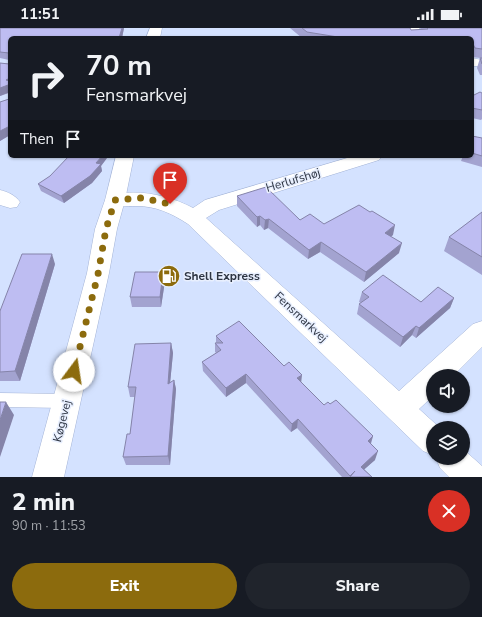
<!DOCTYPE html>
<meta charset="utf-8">
<style>
:root{--surface:#171b24;--page:#20242c;--text:#f1f3f6;--muted:#9ea1a6;--accent:#8c6b0d}
body{margin:0;font-family:"Nunito Sans",sans-serif;background:var(--page);color:var(--text);height:100vh;display:flex;flex-direction:column;font-size:15px;white-space:nowrap}
*{box-sizing:border-box;margin:0}
p{font-size:13px;color:var(--muted)}
.icon{flex:none;width:22px;height:22px;fill:none;stroke:currentColor;stroke-width:2;stroke-linecap:round;stroke-linejoin:round}
.map{position:relative;height:449px;overflow:hidden}
.details{display:flex;flex-direction:column;background:var(--surface);flex:1}
.details>*{flex:none}
.hud{position:absolute;left:8px;top:8px;width:466px;height:122px;border-radius:6px;box-shadow:0 1px 3px #0004;background:#171b24;color:var(--text);overflow:hidden}
.fabs{position:absolute;left:426px;top:341px;display:grid;gap:8px}
.fabs a{display:grid;place-items:center;width:44px;height:44px;border-radius:50%;background:var(--surface);box-shadow:0 1px 3px #0004;font-size:20px}
.pin{position:absolute;display:grid;place-items:center;width:34px;height:34px;color:#fff;margin:-41px -17px;border-radius:50% 50% 50% 0;rotate:-45deg;box-shadow:0 0 4px #0007}
.pin .icon{rotate:45deg}
.me{position:absolute;width:44px;margin:-22px;rotate:14deg;stroke-linejoin:round;filter:drop-shadow(0 0 3px #0008)}
.turn{display:flex;align-items:center;gap:14px;height:84px;padding:0 12px;font-size:18px}
.turn .icon{width:52px;height:52px;stroke-width:2.5}
.turn b{display:block;font-size:28px;line-height:34px}
.then{display:flex;align-items:center;height:38px;padding:0 12px;background:#0003;gap:8px;font-size:15px}
.round{display:grid;place-items:center;flex:none;width:42px;height:42px;border-radius:21px;background:var(--page)}
.summary{display:flex;align-items:center;justify-content:space-between;height:68px;padding:0 12px}
h1{font-size:24px;font-weight:800;line-height:30px}
.cta{display:flex;gap:8px;margin-top:auto;padding:8px 12px}
.cta a{flex:1;height:46px;border-radius:24px;background:var(--accent);color:#fff;font-size:16px;font-weight:800;line-height:46px;text-align:center}
.cta a+a{background:var(--page);color:var(--text)}
.status{display:flex;justify-content:space-between;align-items:center;height:28px;padding:0 20px;background:var(--surface);direction:ltr}
.status svg{height:11px;fill:currentColor}
.map>svg:first-child{display:block}
.lines{fill:none;stroke-linecap:round;stroke-linejoin:round}
.service-casing{stroke:#a3b3d6;stroke-width:1}
.minor-casing{stroke:#a3b3d6;stroke-width:1}
.tertiary-casing{stroke:#a3b3d6;stroke-width:1}
.service{fill:#fff;fill-rule:evenodd}
.minor{fill:#fff;fill-rule:evenodd}
.tertiary{fill:#fff;fill-rule:evenodd}
.wall{fill:#a3a3d0}
.shaded-wall{fill:#8584a9}
.building{fill:#bebdf2;stroke:#8584a9}
.route{stroke:#8c6b0d;stroke-width:7;stroke-dasharray:0 12.6}
.labels{text-anchor:middle;dominant-baseline:central;stroke-width:3;stroke-linejoin:round;paint-order:stroke}
.street-label{font-size:12px;fill:#2e3543;stroke:#e8effe}
.poi-label{font-size:12px;font-weight:bold;fill:#2e3543;stroke:#e8effe;text-anchor:start}
</style>
<div class="status"><b>11:51</b><svg viewBox="0 0 49 12"><path d="M0 12V9h3v3zM5 12V6h3v6zM10 12V3h3v9zM15 12V0h3v12zM26 1h20v11H26zM47 4h2v5h-2z"/></svg></div>
<div class="map">
<svg width="482" height="449" viewBox="0 0 482 449">
<rect width="100%" height="100%" fill="#d4e2ff"/>
<g class="lines">
<!-- service casing -->
<g class="service-casing">
<path id="service" d="M0,365L67,366L72,368L75,373L72,378L67,380L0,379Z"/>
</g>
<!-- minor casing -->
<g class="minor-casing">
<path id="minor" d="M407,0H419L424,10H410Z
M472,30L482,32V38H472Z
M354,128H382L379,132L219,182L206,190L399,363L473,296L482,293V319L453,348H433V368L419,381L440,400H433V427L423,423L188,196C171,185 156,178 136,178C126,178 117,179 108,176L105,172L108,168C136,160 168,167 193,180L205,172Z
M0,162C8,164 15,167 20,174L17,179L10,180L0,177Z
M463,421L482,438V449H449L440,440L436,430H463Z"/>
</g>
<!-- tertiary casing -->
<g class="tertiary-casing">
<path id="tertiary" d="M150,0H162L160,10H146Z
M116,128H134L125,172L117,201L109,245L64,449H32L87,245L95,201L105,172Z"/>
</g>
<!-- service -->
<use href="#service" class="service"/>
<!-- minor -->
<use href="#minor" class="minor"/>
<!-- tertiary -->
<use href="#tertiary" class="tertiary"/>
</g>
<!-- wall -->
<path class="wall" d="M0,0H124L122,10H10V107L0,113V74L9,71V65L0,68V35L9,36V32L0,30Z
M290,0H334L411,2H421L420,0H482V47H480L477,40L480,30L472,29V10H302Z
M482,65V91L481,92L472,90V68Z
M472,108L482,110V139L461,133L463,128H472Z
M107,130L101,138L102,143L92,155L64,175L41,163L38,156Z
M237,168L300,192L393,207L391,208L399,225L364,254L320,224L308,231L268,200L264,202L260,197L257,199L237,178Z
M482,184V247L444,223L449,209Z
M55,236L20,353H0V283Z
M165,253L161,279H132L130,269Z
M362,264L421,274L454,270L450,280L416,310L412,307L400,319L357,286L359,276L361,275L359,274Z
M216,308L301,355L324,377L373,408L371,416L375,432L364,441L372,449H342L297,400L291,404L246,355L226,369L203,343L202,334L216,325L215,324V315H216Z
M171,315L173,325L170,355L174,352L176,361L170,437H126L123,429L130,406L135,369H130L128,359Z"/>
<!-- shaded-wall -->
<path class="shaded-wall" d="M122,0H124L122,10H119Z
M10,50V64L0,68V60L6,52Z
M10,98V107L0,113V103Z
M102,128H107V130L101,138L102,143L92,155L64,175L61,168L96,135Z
M260,188V197L257,199V189Z
M269,191L268,200L264,202L265,192Z
M395,197L393,207L383,215L385,205Z
M321,214L320,224L308,231L309,222Z
M402,215L399,225L364,254L366,244Z
M52,226L55,236L20,353L15,343Z
M163,244L165,253L161,279L160,269Z
M454,270L450,280L416,310L419,300Z
M416,298L412,307L400,319L403,309Z
M171,315L173,325L169,366L168,356Z
M246,346V355L226,369V360Z
M302,347L301,356L297,350Z
M174,352L176,361L170,437L168,428Z
M6,374L14,387L0,429V392Z
M298,391L297,400L291,404L292,396Z
M373,408L370,417L368,413Z
M378,423L375,432L358,447L361,439Z"/>
<!-- building -->
<path class="building" d="M0,0H122L119,10H10V50L6,52L10,53V98L0,103V74L9,71L8,57L0,60V35L9,36V25L0,24Z
M302,0H410L411,2L428,1L427,0H482V21L475,20L472,14V10H344L307,4Z
M480,30H482V36Z
M480,64L482,65V82L472,80V68Z
M472,108L482,110V128L472,125Z
M69,128H102L96,135L101,136L90,148L61,168L38,156L50,148Z
M266,159L300,192L310,186L324,196L359,177L370,184L372,183L395,197L385,205L402,215L366,244L321,214L309,222L269,191L265,192L260,188L257,189L237,168Z
M482,184V229L449,209Z
M22,226H52L15,343L0,344V283Z
M135,244H163L160,269H130Z
M383,247L421,274L438,259L454,270L419,300L416,298L403,309L359,276L369,269L362,264Z
M239,293L284,338L289,334L302,347L297,350L324,377L328,374L330,376L336,372L373,408L368,413L378,423L361,439L372,449H350L355,443L350,448L298,391L292,396L246,346L226,360L202,334L221,322L215,315H223L216,308Z
M171,315L168,356L174,352L168,428L123,429L127,406H130L136,359H128L135,316Z
M0,374H6L0,392Z"/>
<g class="lines">
<!-- route -->
<path class="route" d="M74,343L98,246L106,201L115,172L142,170L170,176"/>
</g>
<!-- icons -->
<defs>
<g id="fuel-disc" transform="scale(1.15)"><circle r="9.5" fill="#8c6b0d" stroke="#e8effe"/><path d="M-5.5-6h7V0h2V4h1.3V-2.5L3-4.5l.8-.8L6-3V5H2.5V1h-1V6h-7ZM-4.2-4.7v3.2H.2V-4.7Z" fill="#fff"/></g>
</defs>
<g fill-rule="evenodd">
<use href="#fuel-disc" x="169" y="248"/>
</g>
<g class="labels">
<!-- street labels -->
<g class="street-label">
<text transform="translate(293 152) rotate(-17)">Herlufshøj</text>
<text transform="translate(301 289) rotate(43)">Fensmarkvej</text>
<text transform="translate(62 393) rotate(-76)">Køgevej</text>
</g>
<!-- poi labels -->
<g class="poi-label">
<text x="184" y="248">Shell Express</text>
</g>
</g>
</svg>
<div class="fabs">
<a><svg class="icon" aria-label="sound" viewBox="0 0 24 24"><path d="M4 9h4l5-4v14l-5-4H4zM17 9q2 3 0 6"/></svg></a>
<a><svg class="icon" aria-label="layers" viewBox="0 0 24 24"><path d="M12 4l9 5-9 5-9-5zM3 14l9 5 9-5"/></svg></a>
</div>
<div class="pin" style="left:170px;top:176px;background:#d93025"><svg class="icon" aria-label="arrive" viewBox="0 0 24 24"><path d="M6 21V4h12l-3 4 3 4H6"/></svg></div>
<svg class="me" style="left:74px;top:343px" viewBox="-20 -20 40 40"><circle r="19" fill="#fff"/><path d="M0-13L10 11 0 6-10 11z" fill="#8c6b0d"/></svg>
<div class="hud">
<div class="turn"><svg class="icon" aria-label="right" viewBox="0 0 24 24"><path d="M7 20v-9h11M14 6l5 5-5 5"/></svg><div><b>70 m</b>Fensmarkvej</div></div>
<div class="then">Then<svg class="icon" aria-label="arrive" viewBox="0 0 24 24"><path d="M6 21V4h12l-3 4 3 4H6"/></svg></div>
</div>
</div>
<section class="details">
<div class="summary"><div><h1>2 min</h1><p>90 m · 11:53</p></div><a class="round" style="background:#d93025;color:#fff"><svg class="icon" aria-label="close" viewBox="0 0 24 24"><path d="M6 6l12 12M18 6L6 18"/></svg></a></div>
<div class="cta"><a>Exit</a><a>Share</a></div>
</section>
